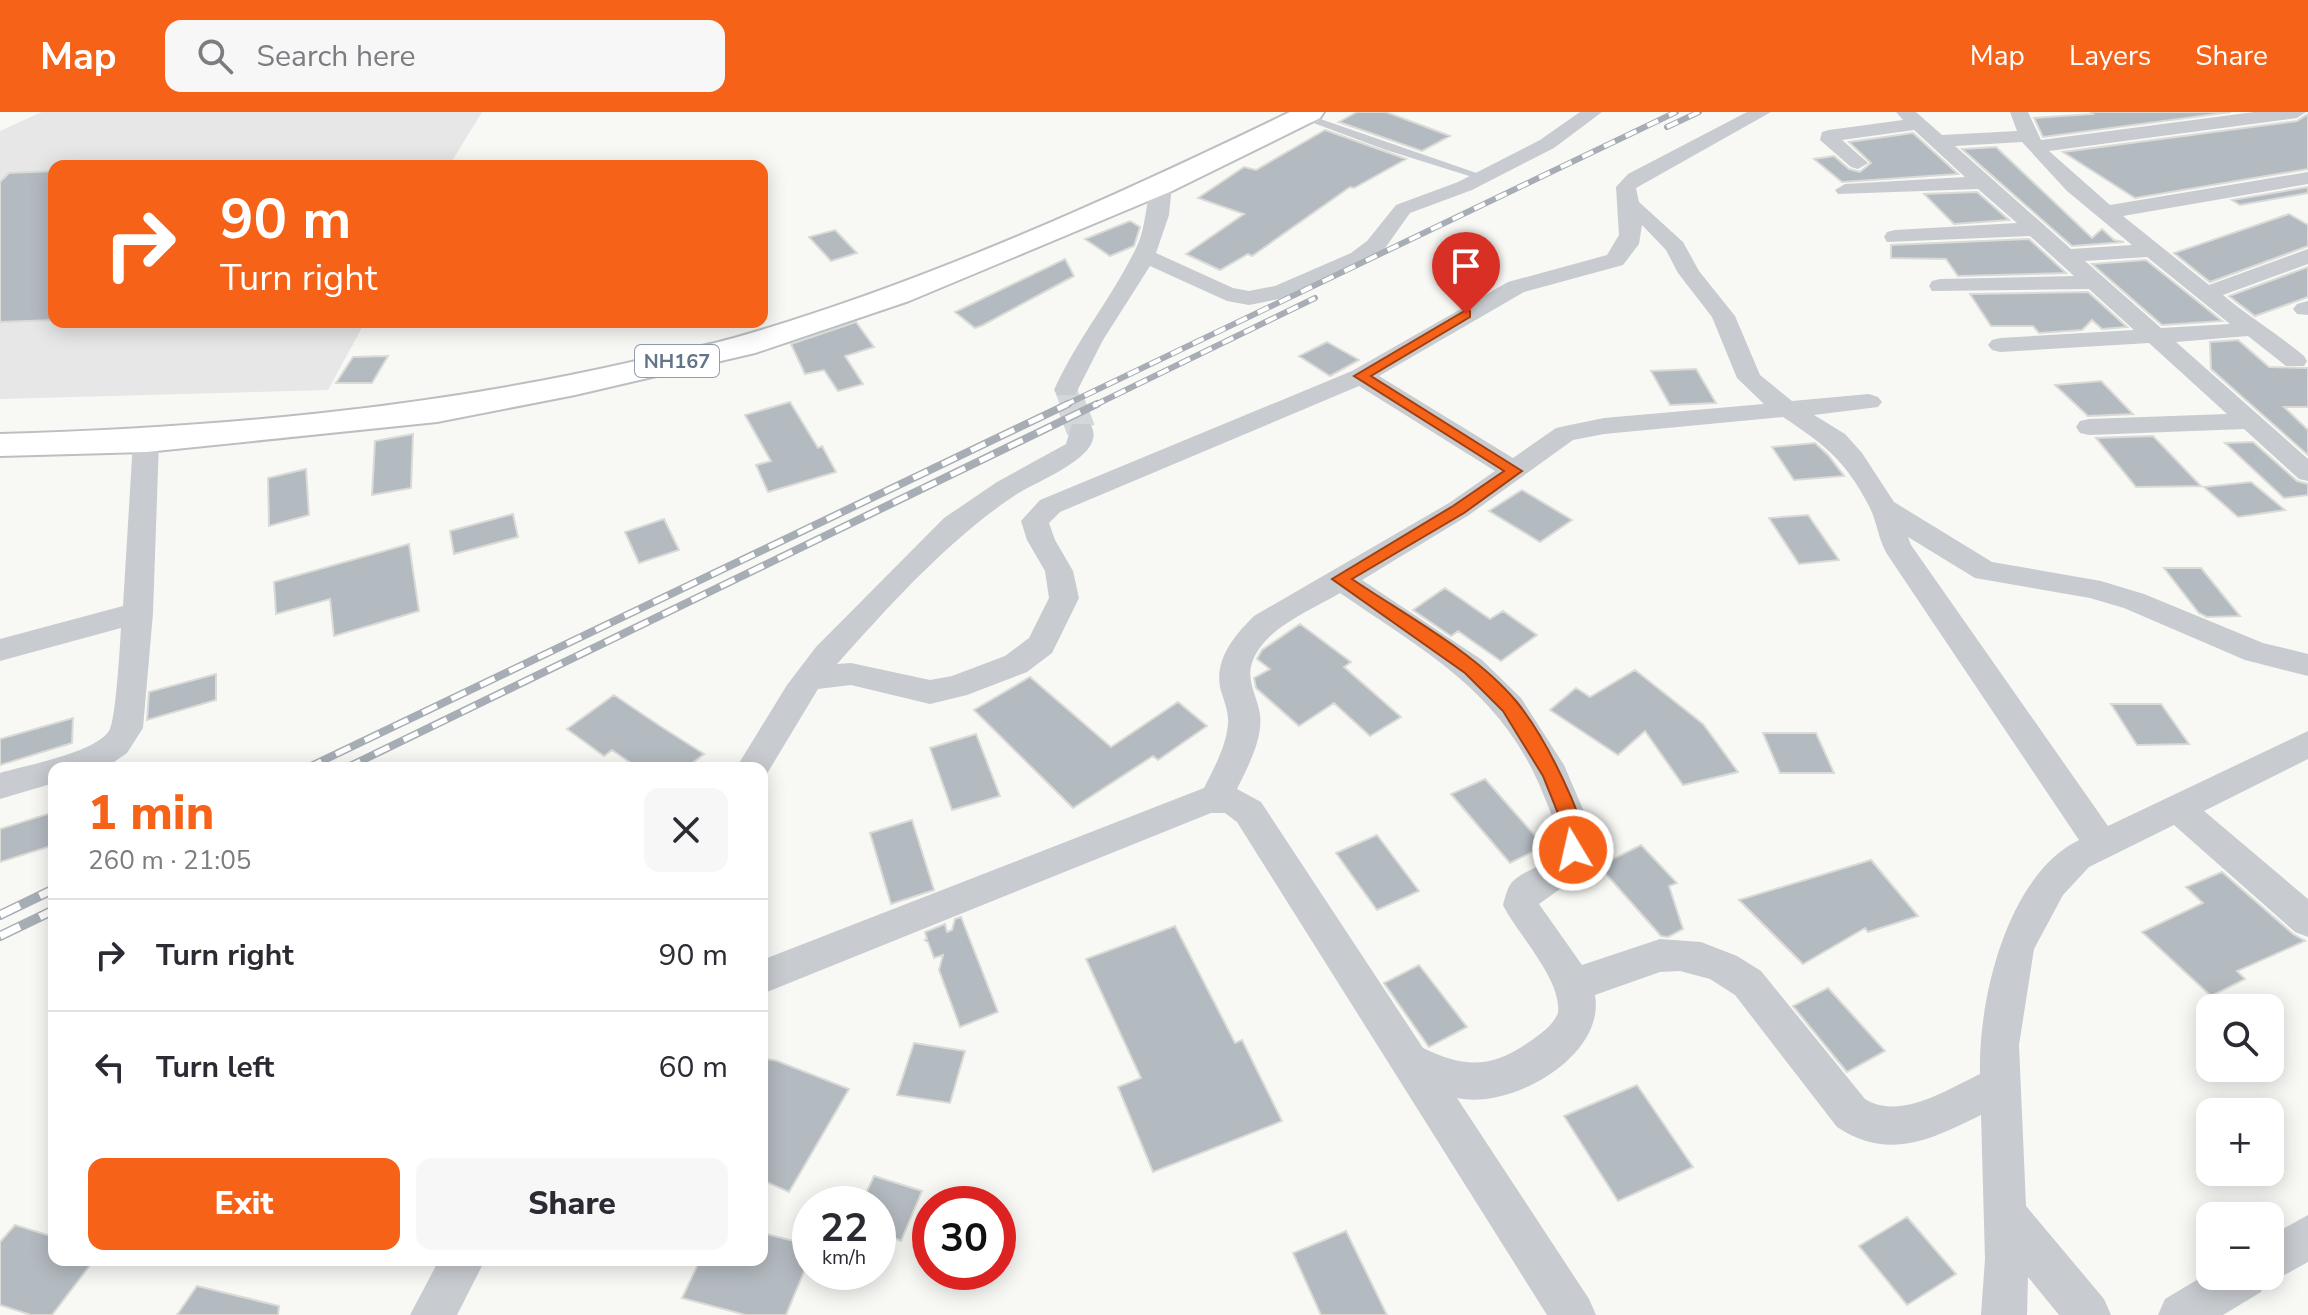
<!DOCTYPE html>
<meta charset="utf-8">
<style>
:root{--surface:#fff;--page:#f7f7f7;--text:#2b2b33;--muted:#7c7c81;--line:#e1e1e2;--accent:#f56218}
body{margin:0;font-family:"Nunito Sans",sans-serif;background:var(--page);color:var(--text);height:100vh;display:flex;flex-direction:column;font-size:30px;white-space:nowrap}
*{box-sizing:border-box;margin:0}
p{font-size:26px;color:var(--muted)}
.icon{flex:none;width:44px;height:44px;fill:none;stroke:currentColor;stroke-width:2;stroke-linecap:round;stroke-linejoin:round}
.map{position:relative;flex:1;overflow:hidden}
.side{position:absolute;left:48px;top:650px;width:720px;height:504px;display:flex;flex-direction:column;background:var(--surface);border-radius:16px;box-shadow:0 4px 20px #0003}
.side>*{flex:none}
.guide{position:absolute;left:48px;top:48px;width:720px;height:168px;border-radius:16px;box-shadow:0 4px 20px #0003;background:#f56218;color:#fff;overflow:hidden}
.controls{position:absolute;left:2196px;top:882px;display:grid;gap:16px}
.controls a{display:grid;place-items:center;width:88px;height:88px;border-radius:16px;background:var(--surface);box-shadow:0 4px 20px #0003;font-size:40px}
.speed{position:absolute;left:792px;top:1074px;display:flex;gap:16px;font-size:40px;font-weight:700;text-align:center}
.speed>*{display:grid;place-content:center;width:104px;height:104px;border-radius:50%;background:var(--surface);box-shadow:0 4px 20px #0003;line-height:1}
.speed small{font-size:20px;font-weight:400}
.speed .limit{border:12px solid #d22;background:#fff;color:#111}
.pin{position:absolute;display:grid;place-items:center;width:68px;height:68px;color:#fff;margin:-82px -34px;border-radius:50% 50% 50% 0;rotate:-45deg;box-shadow:0 0 8px #0007}
.pin .icon{rotate:45deg}
.me{position:absolute;width:88px;margin:-44px;rotate:351deg;stroke-linejoin:round;filter:drop-shadow(0 0 6px #0008)}
.turn{display:flex;align-items:center;gap:28px;height:168px;padding:0 40px;font-size:36px}
.turn .icon{width:104px;height:104px;stroke-width:2.5}
.turn b{display:block;font-size:56px;line-height:68px}
.round{display:grid;place-items:center;flex:none;width:84px;height:84px;border-radius:16px;background:var(--page)}
.headline{display:flex;align-items:center;justify-content:space-between;height:136px;padding:0 40px}
h1{font-size:48px;font-weight:800;line-height:60px;color:var(--accent)}
.action{display:flex;gap:16px;margin-top:auto;padding:16px 40px}
.action a{flex:1;height:92px;border-radius:16px;background:var(--accent);color:#fff;font-size:32px;font-weight:800;line-height:92px;text-align:center}
.action a+a{background:var(--page);color:var(--text)}
ul{padding:0;list-style:none}
li{display:flex;align-items:center;gap:24px;height:112px;padding:0 40px;border-top:2px solid var(--line)}
li div{flex:1}
li b{display:block;font-size:30px}
li em{font-style:normal}
header{display:flex;align-items:center;gap:48px;box-sizing:border-box;height:112px;padding:0 40px;background:var(--accent);color:#fff}
header strong{font-size:38px}
nav{display:flex;gap:44px;margin-inline-start:auto;font-size:28px}
.search{width:560px;height:72px;background:var(--page);display:flex;align-items:center;gap:20px;box-sizing:border-box;padding:0 28px;border-radius:16px;color:var(--muted);font-size:30px}
.map>svg:first-child{display:block}
.built{fill:#e6e7e6}
.building{fill:#b3bac0;stroke:#dadad7;stroke-width:2}
.lines{fill:none;stroke-linecap:round;stroke-linejoin:round}
.street-tunnel-far1{stroke:#d3d7da;stroke-width:22;stroke-dasharray:22 11;stroke-linecap:butt}
.street-tunnel{stroke:#d3d7da;stroke-width:29;stroke-dasharray:29 15;stroke-linecap:butt}
.highway-casing{stroke:#bcbfc2;stroke-width:4}
.lane{fill:#c8cbcf;fill-rule:evenodd}
.street{fill:#c8cbcf;fill-rule:evenodd}
.highway{fill:#fff;fill-rule:evenodd}
.rail-far2-casing{stroke:#a7adb4;stroke-width:6}
.rail-far1-casing{stroke:#a7adb4;stroke-width:8}
.rail-casing{stroke:#a7adb4;stroke-width:10}
.rail-far2{stroke:#fff;stroke-width:4;stroke-dasharray:12;stroke-linecap:butt}
.rail-far1{stroke:#fff;stroke-width:5;stroke-dasharray:16;stroke-linecap:butt}
.rail{stroke:#fff;stroke-width:7;stroke-dasharray:22;stroke-linecap:butt}
.route{fill:#f56218;stroke:#9f4010;stroke-width:2}
.labels{text-anchor:middle;dominant-baseline:central;stroke-width:8;stroke-linejoin:round;paint-order:stroke}
.shield{fill:#fff;stroke:#929eac;stroke-width:2}
.shield-label{font-size:20px;font-weight:bold;fill:#647589}
</style>
<header>
<strong>Map</strong>
<div class="search"><svg class="icon" aria-label="search" viewBox="0 0 24 24"><circle cx="10" cy="10" r="6"/><path d="M15 15l6 6"/></svg>Search here</div>
<nav><a>Map</a><a>Layers</a><a>Share</a></nav>
</header>
<div class="map">
<svg width="2308" height="1203" viewBox="0 0 2308 1203">
<rect width="100%" height="100%" fill="#f8f8f5"/>
<!-- built -->
<path class="built" d="M42,0H482L449,54H54V210H365L328,278L0,287V19Z"/>
<!-- building -->
<path class="building" d="M1357,0H1386L1450,24L1422,39L1339,10Z
M2091,0H2231L2043,25L2034,6L2093,2Z
M2308,2V57L2135,86L2063,40L2297,9Z
M1325,18L1406,47L1354,76L1350,75L1252,144L1248,142L1220,158L1186,142L1244,102L1198,86L1244,55L1256,58Z
M1913,21L1958,62L1842,70L1814,47L1834,44L1849,57L1860,60L1871,51L1849,30Z
M1996,35L2092,126L2102,117L2114,128L2124,130L2072,134L1962,37Z
M54,59V208L0,210V70L9,61Z
M2308,75V81L2240,93L2232,88Z
M1977,80L2009,108L1954,112L1924,82Z
M2289,102L2308,113V134L2210,170L2174,141Z
M1130,109L1140,115L1134,134L1110,144L1085,127Z
M835,118L857,141L831,149L809,125Z
M2029,127L2066,161L1958,164L1946,147L1891,146V133Z
M1065,147L1074,164L983,213L975,216L955,200Z
M2146,148L2222,209L2162,213L2092,152Z
M2308,155V185L2255,204L2229,184Z
M2088,180L2127,215L2102,217L2092,208L2082,218L2039,221L2033,214H1991L1970,182Z
M856,210L874,235L845,244L863,272L838,279L824,258L805,262L791,232Z
M2238,228L2269,255L2308,256V295H2284L2308,318V343L2211,257L2210,230Z
M1327,230L1359,248L1330,264L1299,244Z
M388,244L372,271H336L353,245Z
M1696,257L1716,291L1670,293L1651,259Z
M2101,269L2133,302L2088,304L2055,273Z
M790,290L818,336L822,334L836,360L768,380L756,353L771,349L745,303Z
M413,322L411,376L372,383L375,329Z
M2153,324L2201,374L2136,375L2096,326Z
M2253,330L2297,369L2308,372V383L2284,386L2225,331Z
M1815,331L1828,343L1844,364L1794,368L1772,335Z
M306,357L309,403L269,414L268,366Z
M2251,370L2285,398L2238,405L2204,375Z
M1522,378L1572,408L1540,430L1489,399Z
M513,402L518,425L454,442L450,419Z
M1808,403L1839,448L1799,452L1769,406Z
M664,407L679,438L639,451L625,420Z
M409,432L419,499L334,524L330,487L276,502L274,470Z
M2164,456H2201L2240,504L2207,505L2199,501Z
M1445,476L1490,507L1503,499L1537,523L1501,549L1458,519L1451,524L1413,498Z
M1300,512L1351,550L1344,555L1401,605L1370,624L1334,591L1299,614L1256,576L1254,566L1270,557L1257,547L1262,538Z
M1635,558L1703,612L1738,660L1683,673L1645,619L1618,643L1550,598L1576,576L1590,585Z
M216,562V588L147,608L149,580Z
M1030,565L1111,635L1178,590L1207,614L1158,648L1153,644L1073,696L974,598Z
M614,583L660,614L704,642L686,656H638L612,638L604,644L567,617Z
M2111,592H2161L2189,632L2137,633Z
M73,606L72,631L0,653V627Z
M1763,621H1816L1834,661H1780Z
M976,622L1000,684L952,698L930,636Z
M1485,667L1544,734L1510,751L1451,682Z
M54,700V733L0,750V717Z
M912,708L934,778L891,792L870,721Z
M1377,723L1419,779L1377,798L1336,741Z
M1641,733L1677,771L1669,774L1683,817L1668,825L1661,824L1599,754Z
M1871,748L1918,804L1868,820L1865,816L1803,852L1739,788Z
M2222,760L2293,822L2305,829L2237,859L2245,867L2211,884L2142,820L2203,791L2186,775Z
M961,805L998,900L960,915L939,858L943,843L934,846L928,830L925,828L927,827L925,820L945,812L947,820L952,818L955,807Z
M1175,814L1235,931L1242,928L1282,1009L1153,1060L1118,975L1141,966L1086,847Z
M1419,853L1467,915L1429,935L1384,871Z
M1828,876L1885,939L1847,960L1793,894Z
M914,931L965,939L950,991L897,983Z
M762,946L777,949L849,977L789,1080L762,1068Z
M1637,973L1693,1055L1618,1089L1564,1004Z
M874,1064L922,1079L901,1129L878,1119V1092H861Z
M1907,1105L1956,1162L1907,1193L1859,1134Z
M15,1113L54,1125V1148H94L52,1203H31L0,1193V1130Z
M1346,1119L1387,1203H1321L1293,1141Z
M762,1121L810,1133V1145L786,1203H746L682,1186L700,1148H762Z
M197,1174L279,1194L278,1203H177Z"/>
<g class="lines">
<!-- street-tunnel-far1 -->
<path class="street-tunnel-far1" d="M1066,278L1072,294"/>
<!-- street-tunnel -->
<path class="street-tunnel" d="M1071,292L1081,318"/>
<!-- highway casing -->
<g class="highway-casing">
<path id="highway" d="M1290,0H1324L1320,6L1172,79L909,189L755,241L575,283L437,310L146,340L0,344V322C214,316 427,297 636,249C668,241 702,235 734,226C923,172 1114,85 1290,0Z"/>
</g>
<!-- lane -->
<path class="lane" d="M1300,2H1306L1488,65L1479,67L1386,38L1300,6Z"/>
<!-- street -->
<path class="street" d="M1580,0H1602L1554,36L1472,78L1410,101L1383,139L1367,151L1289,185L1249,193L1227,189L1150,154L1103,228L1075,283H1057L1054,278C1077,227 1114,183 1137,134C1147,114 1145,85 1155,69L1162,67L1172,73L1169,103L1156,141L1233,176L1249,179L1275,174L1351,141L1367,129L1396,93L1458,70L1540,28Z
M1747,0H1771L1636,76L1639,90L1683,130L1699,159L1735,204L1760,263L1792,289L1869,282L1878,285L1882,290L1878,295L1814,303L1845,322L1862,341L1894,390L1992,450L2101,469L2144,482L2263,531L2308,542V564L2245,548L2124,496L2090,486L1975,466L1908,425L1911,433L2108,714L2308,619V647L2204,699L2308,787V825L2295,820L2174,713L2089,755L2063,783L2034,837L2019,933L2026,1094L2104,1187L2111,1203H2059L2028,1165L2027,1203H1981L1985,1147L1981,1003C1930,1028 1889,1049 1837,1015L1735,883L1710,867L1680,859L1660,860L1595,883C1606,945 1510,998 1457,986L1589,1187L1596,1203H1547L1237,710L1225,701H1211L762,882V848L1204,676C1214,656 1226,635 1228,612C1229,598 1223,588 1220,575C1215,546 1235,523 1254,504L1449,391L1495,359L1359,274L1060,400L1049,411L1055,428L1073,459L1079,486L1052,541L1027,560L967,583L930,592L851,573L818,577L765,665L762,666V656H736L787,573L816,535L944,406L997,370L1066,332L1072,312H1090C1111,343 1034,370 1014,384C947,429 891,492 837,552L851,551L930,568L952,564L1005,544L1029,526L1049,486L1045,459L1027,428L1021,409L1040,388L1352,259L1508,170L1607,143L1619,123L1616,75L1628,62ZM1642,113L1666,138L1678,161L1712,205L1737,266L1764,292L1604,306L1565,314L1556,316L1513,346L1379,264L1524,180L1623,153L1639,132ZM1783,305C1825,333 1845,348 1869,394C1877,409 1878,427 1887,442L2079,728C2007,763 1978,888 1980,962C1948,977 1900,1009 1865,987L1761,859L1737,844L1701,830L1660,827L1582,853L1539,792L1574,767L1590,738L1588,709L1564,653L1521,586L1482,548L1362,468L1469,403L1573,328L1604,322ZM1340,481C1427,541 1503,580 1544,684C1550,699 1560,720 1555,737C1549,755 1524,757 1512,770C1507,776 1505,786 1503,793C1518,823 1562,868 1558,901C1553,913 1542,921 1532,928C1493,956 1466,957 1423,936L1261,690L1237,677C1248,654 1263,628 1260,602C1257,583 1245,567 1253,548C1266,515 1312,498 1340,481Z
M1896,0H1916L1942,23L2017,19L2010,0H2028L2041,28L2254,0H2306L2297,6L2049,39L2110,93L2308,60V72L2123,104L2209,173L2308,137V152L2223,183C2249,205 2278,222 2304,244L2307,249L2304,254H2286L2248,224L2176,230L2308,347V369L2299,367L2244,317L2089,323L2080,321L2076,315L2080,309L2089,307L2227,302L2149,231L2000,240L1992,238L1988,233L1992,228L2000,226L2134,218L2089,177L1932,179L1929,174L1932,169L1940,167L2074,164L2030,124L1887,130L1884,125L1887,120L1895,118L2017,111L1978,77L1838,82L1835,78L1845,72L1965,65L1914,18L1842,28L1868,51L1858,57L1851,55L1820,28L1822,20L1829,18L1903,8ZM2022,30L2067,79L2132,133L2071,137L1955,34ZM2147,145L2230,212L2161,216L2085,149Z
M2308,189V203L2297,202L2293,197L2297,192Z
M146,321L155,323L159,329L153,501L143,616L127,641L111,652L102,656H54V671L0,687V661C25,653 98,641 110,617C116,605 120,534 121,516L0,549V527L123,494L133,329L137,323Z
M2308,1103V1150L2270,1171L2265,1169L2261,1180L2223,1203H2158L2165,1187L2210,1160V1164H2270V1124Z
M439,1148H485L457,1203H410Z"/>
<!-- highway -->
<use href="#highway" class="highway"/>
<!-- rail-far2 casing -->
<g class="rail-far2-casing">
<path id="rail-far2" d="M1667,15L1699,0
M1063,294L1676,0
M1093,294L1315,186"/>
</g>
<!-- rail-far1 casing -->
<g class="rail-far1-casing">
<path id="rail-far1" d="M307,656L1068,292
M346,656L1097,292"/>
</g>
<!-- rail casing -->
<g class="rail-casing">
<path id="rail" d="M0,803L54,777
M0,824L54,798"/>
</g>
<!-- rail-far2 -->
<use href="#rail-far2" class="rail-far2"/>
<!-- rail-far1 -->
<use href="#rail-far1" class="rail-far1"/>
<!-- rail -->
<use href="#rail" class="rail"/>
</g>
<!-- route -->
<path class="route" d="M1466,198L1470,199V205L1371,264L1522,359L1464,401L1352,467C1405,503 1475,540 1516,589C1538,616 1557,653 1571,685C1578,702 1589,726 1580,744L1573,746L1566,744L1561,709L1543,664L1503,599L1465,561L1332,467L1453,394L1504,359L1354,264Z"/>
<g class="labels">
<!-- shield labels -->
<rect class="shield" x="635" y="233" width="84" height="32" rx="6"/>
<g class="shield-label">
<text x="677" y="249">NH167</text>
</g>
</g>
</svg>
<div class="controls">
<a><svg class="icon" aria-label="search" viewBox="0 0 24 24"><circle cx="10" cy="10" r="6"/><path d="M15 15l6 6"/></svg></a>
<a>+</a>
<a>−</a>
</div>
<div class="speed"><div>22<small>km/h</small></div><div class="limit">30</div></div>
<div class="pin" style="left:1466px;top:202px;background:#d93025"><svg class="icon" aria-label="arrive" viewBox="0 0 24 24"><path d="M6 21V4h12l-3 4 3 4H6"/></svg></div>
<svg class="me" style="left:1573px;top:738px" viewBox="-20 -20 40 40"><circle r="17" fill="#f56218" stroke="#fff" stroke-width="3"/><path d="M0-11L8 9 0 5-8 9z" fill="#fff"/></svg>
<div class="guide">
<div class="turn"><svg class="icon" aria-label="right" viewBox="0 0 24 24"><path d="M7 20v-9h11M14 6l5 5-5 5"/></svg><div><b>90 m</b>Turn right</div></div>
</div>
<section class="side">
<div class="headline"><div><h1>1 min</h1><p>260 m · 21:05</p></div><a class="round"><svg class="icon" aria-label="close" viewBox="0 0 24 24"><path d="M6 6l12 12M18 6L6 18"/></svg></a></div>
<ul>
<li><svg class="icon" aria-label="right" viewBox="0 0 24 24"><path d="M7 20v-9h11M14 6l5 5-5 5"/></svg><div><b>Turn right</b></div><em>90 m</em></li>
<li><svg class="icon" aria-label="left" viewBox="0 0 24 24"><path d="M17 20v-9H6M10 6l-5 5 5 5"/></svg><div><b>Turn left</b></div><em>60 m</em></li>
</ul>
<div class="action"><a>Exit</a><a>Share</a></div>
</section>
</div>
